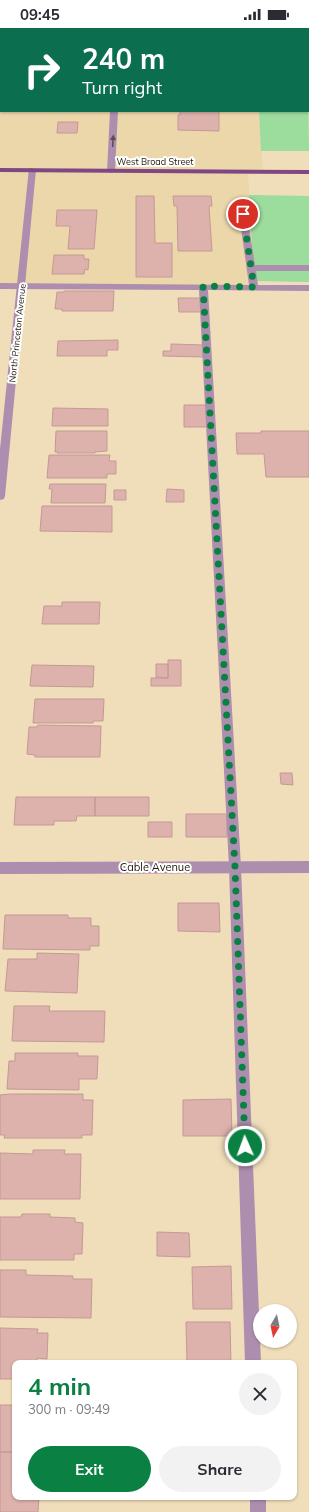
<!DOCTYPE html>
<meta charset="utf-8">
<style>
:root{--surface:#fff;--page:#f2f2f3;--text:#2b2b33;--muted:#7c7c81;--accent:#0b8043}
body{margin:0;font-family:Mulish,sans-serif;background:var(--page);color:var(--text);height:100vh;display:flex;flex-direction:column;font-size:15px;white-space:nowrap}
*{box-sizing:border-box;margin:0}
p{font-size:13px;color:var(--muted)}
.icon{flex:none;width:22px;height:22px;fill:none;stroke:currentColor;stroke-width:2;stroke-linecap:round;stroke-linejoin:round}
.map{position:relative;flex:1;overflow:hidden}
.details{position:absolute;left:12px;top:1332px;width:285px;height:140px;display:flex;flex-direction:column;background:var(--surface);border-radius:8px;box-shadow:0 1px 3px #0004}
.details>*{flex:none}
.guide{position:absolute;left:0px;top:0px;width:309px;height:84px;box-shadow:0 1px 3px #0004;background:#0b6e4f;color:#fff;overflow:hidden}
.needle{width:26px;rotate:189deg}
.controls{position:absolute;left:253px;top:1276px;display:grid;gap:8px}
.controls a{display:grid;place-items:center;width:44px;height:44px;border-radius:50%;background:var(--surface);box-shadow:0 1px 3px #0004;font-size:20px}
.pin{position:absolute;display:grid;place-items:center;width:34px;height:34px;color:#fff;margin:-17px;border:2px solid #fff;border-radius:50%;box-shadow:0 1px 4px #0007}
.me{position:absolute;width:44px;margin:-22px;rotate:358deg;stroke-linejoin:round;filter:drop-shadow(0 0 3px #0008)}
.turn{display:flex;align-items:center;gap:14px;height:84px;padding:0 16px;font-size:18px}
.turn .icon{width:52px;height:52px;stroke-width:2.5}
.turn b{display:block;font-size:28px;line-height:34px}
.round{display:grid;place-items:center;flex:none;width:42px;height:42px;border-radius:21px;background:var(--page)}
.head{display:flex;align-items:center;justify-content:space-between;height:68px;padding:0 16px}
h1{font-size:24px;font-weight:700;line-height:30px;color:var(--accent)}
.primary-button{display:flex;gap:8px;margin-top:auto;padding:8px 16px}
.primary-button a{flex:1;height:46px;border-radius:24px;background:var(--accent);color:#fff;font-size:16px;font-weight:700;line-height:46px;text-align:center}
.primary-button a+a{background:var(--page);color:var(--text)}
.status{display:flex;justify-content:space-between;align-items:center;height:28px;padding:0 20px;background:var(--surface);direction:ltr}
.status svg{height:11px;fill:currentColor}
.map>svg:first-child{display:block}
.built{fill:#ecd7ab}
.green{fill:#9cdc9d}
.building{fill:#ddb1ac;stroke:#c49995}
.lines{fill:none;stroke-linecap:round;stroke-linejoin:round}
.lane{fill:#ae8eaf;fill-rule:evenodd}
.street{fill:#ae8eaf;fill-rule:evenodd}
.primary{fill:#804784;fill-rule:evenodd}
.oneway{fill:#5f4d54}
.route{stroke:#0b8043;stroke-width:7;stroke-dasharray:0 12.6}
.labels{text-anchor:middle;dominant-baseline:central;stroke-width:4;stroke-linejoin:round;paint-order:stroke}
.far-street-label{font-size:9px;fill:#1e170a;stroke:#fff}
.street-label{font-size:11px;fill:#1e170a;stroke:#fff}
</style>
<div class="status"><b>09:45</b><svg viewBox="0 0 49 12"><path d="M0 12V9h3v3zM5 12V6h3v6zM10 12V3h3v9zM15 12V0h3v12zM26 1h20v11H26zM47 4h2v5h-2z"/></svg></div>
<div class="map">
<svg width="309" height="1484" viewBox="0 0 309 1484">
<rect width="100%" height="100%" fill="#f0deba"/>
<!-- built -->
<path class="built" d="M0,47L1,83H259L263,143L248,144L254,259L0,258Z"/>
<!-- green -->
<path class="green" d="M308,53L309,123H261L259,83H308Z
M249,167L309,168V254L254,253Z"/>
<!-- building -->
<path class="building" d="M180,83H219V103L178,102V87H180Z
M58,94H78L77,105H57Z
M136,168H154L155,215H172V249H136Z
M173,168H211L212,178H209L212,223H178L177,178H174Z
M57,182H97L94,221H68L70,198H56Z
M54,227H84V231H89L88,242L85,241L84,246H52Z
M64,263H114L113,283H62V281H55L57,264H64Z
M178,270H203V284H179Z
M118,312V322H107V328H57L58,313Z
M171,316L205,317V329L163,328V323H171Z
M184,377H209L210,399H184Z
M53,380L108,381V398H52Z
M56,403H107V423L95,424V425H57L58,424H55Z
M261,403H309V449H266L264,426H237L236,405H261Z
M49,427H110L109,433H116V446H107V450H47Z
M50,456H106L105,475H51L52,461H49Z
M167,461L184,462V474H166Z
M114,462H126V472H114Z
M42,478H112V504L40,503Z
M62,574H100L99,596H42L44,578H62Z
M168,632H181V658H151V650H168Z
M156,636H168V650L156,649Z
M32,637L94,638L93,659L30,658Z
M35,671H104L103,693H93V695H33Z
M38,697L101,698L100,729H35V727L27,726L29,699H37Z
M280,745H292L293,757L281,756Z
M16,769H95V788H77L76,793H54V797H14Z
M95,769H149V788H95Z
M186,786H227V809H186Z
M148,794H172V809H148Z
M178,875H219L220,904L178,903Z
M5,887H68V890H91V898H99V918H90V922L3,921Z
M37,925L79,926L77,965L5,963L8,931H37Z
M14,978H50L49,983H105L104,1014L12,1013Z
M15,1025H78V1028H98L97,1051H79V1062L7,1061L9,1033H15Z
M10,1066H83V1072H93L92,1107H82V1110H4L5,1107H0V1067Z
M231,1071L232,1108H183V1072Z
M33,1122H65L64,1126H81L80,1171H0V1125L33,1126Z
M22,1186H50V1189L75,1190V1194L83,1195L82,1226H74V1232H0V1189H21Z
M157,1204L189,1205L190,1229L157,1228Z
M231,1238L232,1281H193L192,1239Z
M0,1242H26V1247L73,1248V1251H92L91,1290L0,1289Z
M186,1294H230L231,1335H187Z
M0,1300L38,1301L37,1305H48L47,1331L37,1330V1335H15V1351H0Z
M0,1377H15V1424H0Z
M0,1424H15V1469H39L38,1484H0Z"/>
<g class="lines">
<!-- lane -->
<path class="lane" d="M248,0H256V1H248Z
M0,45H1V49H0Z
M308,45H309V49H308Z
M243,183L247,186L255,237H309V243H256L258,257H309V263L208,262L241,839L261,1335H245L229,839L199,262L0,261V255L249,257L239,186Z
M250,1469H266V1484H250Z"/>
<!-- street -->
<path class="street" d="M115,0H123L114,1Z
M110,83H118L115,143L111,145L107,143Z
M29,140H32L36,142L5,468L4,471L0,472V421Z
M309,833V845L0,846V834Z"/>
<!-- primary -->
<path class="primary" d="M0,140L309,142V146L0,144Z"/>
</g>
<!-- one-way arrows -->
<defs><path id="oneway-solid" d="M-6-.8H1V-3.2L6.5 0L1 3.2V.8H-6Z"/></defs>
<use class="oneway" href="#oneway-solid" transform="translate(113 113) rotate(-87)"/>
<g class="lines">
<!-- route -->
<path class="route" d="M243,186L254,259L203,258L235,839L245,1118"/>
</g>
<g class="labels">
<!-- far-street labels -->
<g class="far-street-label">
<text x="155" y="133">West Broad Street</text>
<text transform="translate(17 305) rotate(-84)">North Princeton Avenue</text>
</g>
<!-- street labels -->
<g class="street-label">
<text x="155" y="839">Cable Avenue</text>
</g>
</g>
</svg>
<div class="controls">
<a><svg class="needle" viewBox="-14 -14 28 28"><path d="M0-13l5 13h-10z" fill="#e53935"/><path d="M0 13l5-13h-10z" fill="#7c7c81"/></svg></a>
</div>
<div class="pin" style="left:243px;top:186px;background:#d93025"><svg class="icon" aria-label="arrive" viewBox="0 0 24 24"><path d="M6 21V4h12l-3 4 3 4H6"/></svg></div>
<svg class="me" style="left:245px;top:1118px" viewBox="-20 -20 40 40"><circle r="17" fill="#0b8043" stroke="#fff" stroke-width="3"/><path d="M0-11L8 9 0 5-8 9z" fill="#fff"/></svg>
<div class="guide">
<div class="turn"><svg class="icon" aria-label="right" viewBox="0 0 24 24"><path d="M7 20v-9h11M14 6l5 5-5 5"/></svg><div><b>240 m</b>Turn right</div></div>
</div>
<section class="details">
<div class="head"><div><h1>4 min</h1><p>300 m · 09:49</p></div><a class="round"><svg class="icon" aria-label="close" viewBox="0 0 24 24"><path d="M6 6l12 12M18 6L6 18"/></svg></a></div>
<div class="primary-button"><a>Exit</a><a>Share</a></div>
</section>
</div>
